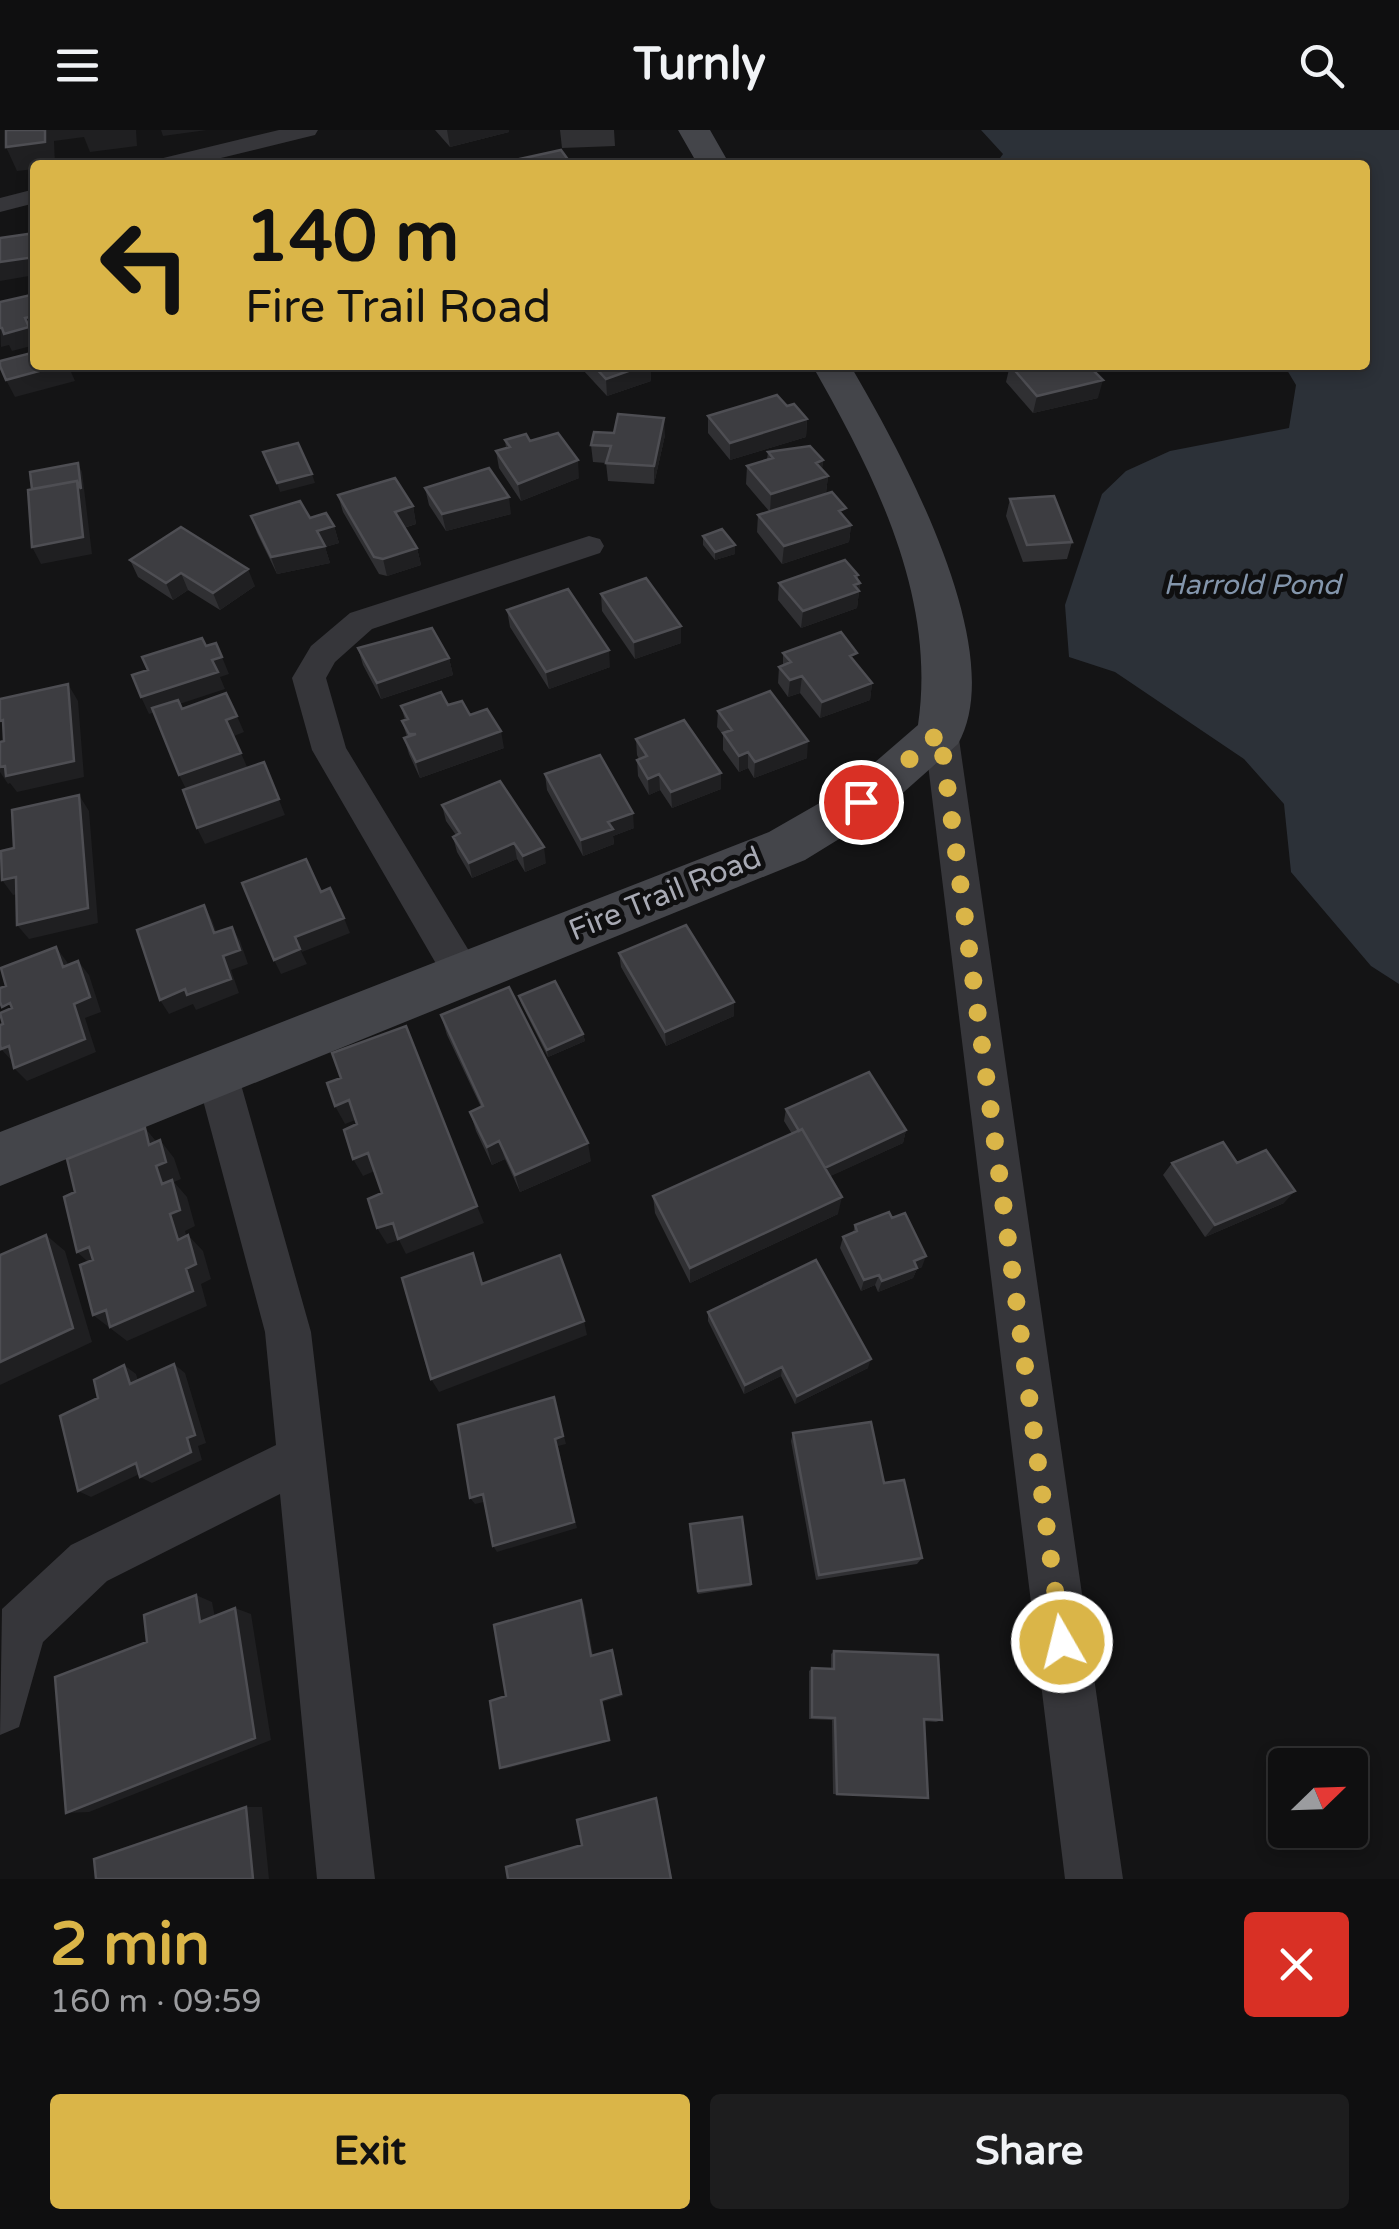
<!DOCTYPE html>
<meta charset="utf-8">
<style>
:root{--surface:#0f0f10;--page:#1d1d1e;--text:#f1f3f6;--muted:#9b9c9f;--line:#2f2f30;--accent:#dab548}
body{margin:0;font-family:"Varela Round",sans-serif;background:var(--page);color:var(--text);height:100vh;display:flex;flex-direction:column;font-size:38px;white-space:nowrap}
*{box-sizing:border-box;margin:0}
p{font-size:32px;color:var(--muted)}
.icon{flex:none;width:55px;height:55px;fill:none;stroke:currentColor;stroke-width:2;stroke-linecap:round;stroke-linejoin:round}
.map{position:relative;height:1749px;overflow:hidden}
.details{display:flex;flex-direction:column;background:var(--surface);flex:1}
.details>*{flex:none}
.banner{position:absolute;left:30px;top:30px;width:1340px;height:210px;border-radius:10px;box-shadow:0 5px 15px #0003,0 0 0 2px var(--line);background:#dab548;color:#111;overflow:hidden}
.needle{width:65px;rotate:67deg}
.tools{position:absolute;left:1268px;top:1618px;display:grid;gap:20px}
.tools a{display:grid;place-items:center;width:100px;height:100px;border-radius:10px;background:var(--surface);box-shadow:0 5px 15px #0003,0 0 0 2px var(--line);font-size:50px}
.pin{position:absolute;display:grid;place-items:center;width:85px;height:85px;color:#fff;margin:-42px;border:5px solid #fff;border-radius:50%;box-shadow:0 2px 10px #0007}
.me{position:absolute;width:110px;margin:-55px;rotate:352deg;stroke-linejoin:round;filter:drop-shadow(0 0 8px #0008)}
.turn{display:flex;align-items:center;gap:35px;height:210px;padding:0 50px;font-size:45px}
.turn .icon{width:130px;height:130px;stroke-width:2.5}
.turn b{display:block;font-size:70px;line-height:85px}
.round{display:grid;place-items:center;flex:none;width:105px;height:105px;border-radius:10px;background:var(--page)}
.summary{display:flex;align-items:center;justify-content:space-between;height:170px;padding:0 50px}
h1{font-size:60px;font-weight:700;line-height:75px;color:var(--accent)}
.action{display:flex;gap:20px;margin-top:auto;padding:20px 50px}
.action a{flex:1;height:115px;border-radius:10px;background:var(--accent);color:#111;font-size:40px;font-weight:700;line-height:115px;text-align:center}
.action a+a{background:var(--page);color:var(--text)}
header{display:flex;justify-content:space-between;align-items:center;height:130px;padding:0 50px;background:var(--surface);font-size:45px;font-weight:700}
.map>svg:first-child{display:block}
.water{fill:#2c3138}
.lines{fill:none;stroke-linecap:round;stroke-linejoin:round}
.street{fill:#36363a;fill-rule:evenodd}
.secondary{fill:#44454a;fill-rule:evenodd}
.wall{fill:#303033}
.shaded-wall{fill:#1f1f21}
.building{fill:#3d3d41;stroke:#4e4e53;stroke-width:2.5}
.route{stroke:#dab548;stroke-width:18;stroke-dasharray:0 32.4}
.labels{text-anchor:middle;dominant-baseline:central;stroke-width:10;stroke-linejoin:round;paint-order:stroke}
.far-water-label{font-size:28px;font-style:italic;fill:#8395ab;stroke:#0f0f10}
.street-label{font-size:30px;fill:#a8aab4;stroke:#0f0f10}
</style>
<header><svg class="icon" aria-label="menu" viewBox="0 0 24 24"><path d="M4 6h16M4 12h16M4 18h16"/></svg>Turnly<svg class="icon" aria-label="search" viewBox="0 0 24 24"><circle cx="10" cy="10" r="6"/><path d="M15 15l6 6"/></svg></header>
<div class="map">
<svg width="1399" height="1749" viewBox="0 0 1399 1749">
<rect width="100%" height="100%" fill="#141415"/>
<!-- water -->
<path class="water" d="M981,0H1399V854L1371,836L1291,742L1284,674L1244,629L1115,542L1069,527L1065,475L1102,364L1126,341L1170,321L1289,298L1296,255L1284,235H1365V35H995L1003,24Z"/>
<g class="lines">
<!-- street -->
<path class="street" d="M279,0H318L315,5L192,35H151L155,30Z
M35,59V73L0,82V68Z
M589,406L600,409L604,416L600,423L372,499L335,532L326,548L346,618L483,844L477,856L463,860L449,856L312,620L292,548L311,516L350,483Z
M941,589L953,593L958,602L1123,1749H1065L924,602L929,593Z
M217,926L232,931L238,944L311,1202L375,1749H317L280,1364L107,1451L43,1512L19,1597L0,1605L2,1479L71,1415L276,1315L265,1202L196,944L202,931Z"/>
<!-- secondary -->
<path class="secondary" d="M678,0H710L730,35H698Z
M812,235H850C899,318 1011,520 958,614L878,685L805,730L0,1056V1002L769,702L844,659L918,595C937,466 874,344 812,235Z"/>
</g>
<!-- wall -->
<path class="wall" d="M435,0H509V2L450,17Z
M560,0H614L615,16L562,18Z
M582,235H650L651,251L607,266L583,240Z
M1010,235L1098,268L1033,283L1006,252Z
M787,276L807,289L806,307L730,330L708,303V286Z
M665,305L654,354L608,351L606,333L593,332L591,315Z
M505,310L530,311L579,348L521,371L499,338L496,321L506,318Z
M768,322L823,330L822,339L828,346L826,363L851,395L849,412L782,434L757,402L758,385L769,381L746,354L747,336L767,329Z
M425,358L511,384L446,401L429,375Z
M338,365L413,376L416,394L404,398L417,418L421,435L387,446L379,444L343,382Z
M1010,369L1072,412L1067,429L1023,432L1006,386Z
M251,386L310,388L334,396L339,413L325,417L330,433L277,444L257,403Z
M703,406L735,424L715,430L703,415Z
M130,430L255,456L220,480L188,460L173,470L138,447Z
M858,445L857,450L860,453L857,478L801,498L778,470L779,453Z
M601,464L681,513L635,529L602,481Z
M507,480L610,537L549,559L510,497Z
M358,518L449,528L453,545L381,569L363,535Z
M783,523L856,533L872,553L870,570L820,588L800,563L788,567L778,553L779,537L783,535Z
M448,575L470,585L504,618L420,648L409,624L404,608L407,607L402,591L405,590L401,576Z
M718,581L807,628L754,648L748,638L739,642L723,620V605L717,597Z
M636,609L721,643V659L672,678L660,660L649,665L638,646L637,630L639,629L637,625Z
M545,644L634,698L613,706L614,714L583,726L547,660Z
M442,675L546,733L525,742L517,729L472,748L457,722L453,707L456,705L446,691Z
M619,823L734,872V886L666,916L621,837Z
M519,866L583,904L585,911L548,927L521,873Z
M441,885L591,1031L520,1062L505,1029L492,1035L476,1001L470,982L481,977L447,905Z
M786,979L906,1000L903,1013L830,1046L838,1084L690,1153L655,1083L653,1066L792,1004L784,991Z
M1172,1033H1237L1284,1073L1205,1107L1163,1045Z
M855,1095L922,1137L917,1139L913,1148L878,1162L875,1155L861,1161L840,1118L843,1107L853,1103Z
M708,1182L868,1238L795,1274L781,1246L744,1264L708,1191Z
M793,1303L884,1353L922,1428L917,1434L816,1450L791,1311Z
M690,1397L751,1454V1456L698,1464Z
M834,1521L942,1590L936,1592L924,1591L928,1668L833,1664L832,1590L809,1589V1541L812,1538L831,1539V1524Z"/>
<!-- shaded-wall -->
<path class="shaded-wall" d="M45,0H136L137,16L90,22L84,7L54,11L55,35H35V39L17,41L6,17Z
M161,0H207L163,6Z
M447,0H509V2L450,17Z
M35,127V145L0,151V132Z
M35,186V205H33L35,215L12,221L9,215L1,217L0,192Z
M61,235H68L75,251L15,267L6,250Z
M645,235H650L651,251L607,266L606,249Z
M1103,250L1098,268L1033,283L1037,266Z
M664,288L665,305L654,354V336Z
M807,289L806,307L730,330V313Z
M578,330L579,348L521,371L518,354Z
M823,330L821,348L828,346L826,363L770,382L771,364L816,333Z
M78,333L82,342L92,424L41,434L32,417L37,377Z
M312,344L315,353L280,362L277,353Z
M509,367L511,384L446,401L442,384Z
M413,376L416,394L399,399L395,382Z
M851,395L849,412L782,434L784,416Z
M334,396L339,413L325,417L330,433L277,444L271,427L317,401Z
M735,415V424L715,430V422Z
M417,418L421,435L387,446L383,429Z
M248,439L255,456L220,480L213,463Z
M181,443L188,460L173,470L166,453Z
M858,445L857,454L860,453L857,478L801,498L803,481Z
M681,496V513L635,529L634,512Z
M609,520L610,537L549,559L546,542Z
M222,527L229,544L220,547L225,559L149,584L141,567L212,530Z
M449,528L453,545L381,569L377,553Z
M802,546L800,563L788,567L790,550Z
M872,553L870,570L820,588L822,572Z
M68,554L78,571L84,647L17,662L10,653L8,654L0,642V637Z
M237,586L244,602L234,606L226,590Z
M501,601L504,618L420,648L416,632Z
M808,611L807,628L754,648L755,632Z
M748,622V638L739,642V626Z
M241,623L248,639L187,661L179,645Z
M264,632L285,685L205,714L197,698Z
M721,643V659L672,678L671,662Z
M659,644L660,660L649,665L648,649Z
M79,665L89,681L98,793L29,809L17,795Z
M633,683L634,698L613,706L614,714L583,726L581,710L608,692Z
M514,713L517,729L472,748L469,733Z
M544,717L546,733L525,742L523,726Z
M16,747L27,762L13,765L2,750Z
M204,775L212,790L222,818L214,803Z
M344,788L350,803L302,822L295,807Z
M232,797L240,811L248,834L231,840L239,863L196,880L193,874L169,884L160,870L223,826Z
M56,817L67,832L74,851L63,837Z
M300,819L307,834L281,844L274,830Z
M78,831L89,845L101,882L85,888L96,922L27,951L14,938L74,874Z
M734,872V886L666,916L665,902Z
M583,904L585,911L548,927L547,920Z
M9,916L14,933L1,919Z
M349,970L358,989L345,994L335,976Z
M145,998L160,1016L149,1015Z
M906,1000L903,1013L820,1051L822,1039Z
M160,1010L174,1028L181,1049L174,1052L187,1067L195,1096L185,1101L192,1126L178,1110L156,1036Z
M499,1011L505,1029L492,1035L487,1017Z
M588,1013L591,1031L520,1062L515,1045Z
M368,1023L377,1040L363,1046L353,1029Z
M1295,1061L1284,1073L1205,1107L1215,1095Z
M842,1067L838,1084L690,1153V1138Z
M477,1076L484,1093L406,1124L399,1110L387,1114L377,1098L393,1093Z
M46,1105L65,1121L92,1212L0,1255V1232Z
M188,1105L203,1121L211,1149L201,1154L207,1176L127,1211L93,1185L186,1139Z
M89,1117L95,1138L77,1122Z
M926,1126L922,1137L917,1139L913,1148L878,1162L882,1151L914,1131Z
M879,1145L875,1155L861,1161L864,1150Z
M584,1191L587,1205L439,1262L431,1249Z
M871,1229L868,1238L795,1274L797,1266Z
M174,1234L185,1243L206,1313L198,1316L202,1330L152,1353L140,1347L187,1308Z
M124,1235L136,1244L142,1263L130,1254Z
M782,1237L781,1246L744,1264L745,1255Z
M554,1267L566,1314L558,1316L577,1398L497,1422L493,1416L555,1309Z
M136,1333L148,1340L91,1367L78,1361Z
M483,1364L488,1371L475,1374L470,1368Z
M196,1465L212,1472L217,1498L200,1492Z
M581,1470L584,1474L594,1530L591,1526Z
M235,1478L251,1484L271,1610L89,1682L66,1683Z
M612,1520L623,1566L603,1572L611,1611L505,1639L500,1638L601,1570Z
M656,1668H657L672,1749H671Z
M246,1677H262L269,1749H253Z"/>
<!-- building -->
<path class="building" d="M6,0H45V12L6,17Z
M561,20L572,35H498L497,34Z
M35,103V127L0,132V108Z
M35,164V186L25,188L29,197L4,204L2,198H0V172Z
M35,222V235H61L6,250L0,236V231Z
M593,235H645L606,249Z
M1010,235H1088L1103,250L1037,266Z
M777,265L787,276L794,274L807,289L730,313L708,286Z
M618,284L664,288L654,336L606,333L611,316L591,315L594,302L614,303Z
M558,303L578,330L518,354L496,321L510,317L505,310L526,304L530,311Z
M298,313L312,344L277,353L263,322Z
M810,316L823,330L816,333L828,346L771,364L747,336L773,328L768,322Z
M78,333L81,359L77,351L32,359L30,342Z
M489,338L509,367L442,384L425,358Z
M395,348L413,376L395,382L417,418L383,429L374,427L338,365Z
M77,351L83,407L32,417L28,360Z
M832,362L846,378L839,381L851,395L784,416L758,385Z
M1054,366L1072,412L1027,415L1010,369Z
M300,371L310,388L326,383L334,396L317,401L325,416L271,427L251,386Z
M181,397L248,439L213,463L181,443L166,453L130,430Z
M722,399L735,415L715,422L703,406Z
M845,430L858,445L855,446L860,453L854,455L859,461L803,481L779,453Z
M646,448L681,496L634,512L601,464Z
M568,459L609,520L546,542L507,480Z
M432,498L449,528L377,553L358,518Z
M841,502L857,523L850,526L872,553L822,572L802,546L790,550L779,537L791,532L783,523Z
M202,508L206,516L216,513L222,527L212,530L218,542L141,567L132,545L148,540L142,527Z
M68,554L74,631L6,646L5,636L0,637V612L4,611L3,590L0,591V569Z
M770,561L808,611L755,632L748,622L739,626L723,603L732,600L718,581Z
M441,562L448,575L462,571L470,585L487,579L501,601L416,632L404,608L416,604H409L402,591L408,589L401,576Z
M226,563L237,586L226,590L241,623L179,645L152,578L178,570L182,579Z
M684,590L721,643L671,662L659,644L648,649L637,630L647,626L636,609Z
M600,625L633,683L608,692L613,699L581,710L545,644Z
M264,632L279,669L197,698L183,660Z
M500,651L544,717L523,726L514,713L469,733L453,707L460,703L442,675Z
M79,665L88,778L17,795L16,747L2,750L1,721L14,718L12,680Z
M306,729L321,762L330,758L344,788L295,807L300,819L274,830L242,753Z
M204,775L214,803L232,797L240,820L223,826L231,849L187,865L185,859L160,870L137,800Z
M686,795L734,872L665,902L619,823Z
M56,817L63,837L78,831L90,867L74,874L85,909L14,938L9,916L1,919L0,915V895L3,894L0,883L12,878L10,873L2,877L0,872V858L6,856L1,838Z
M555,851L583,904L547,920L519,866Z
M509,857L588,1013L515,1045L499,1011L487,1017L470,982L483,976L441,885Z
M406,896L477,1076L398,1109L393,1093L377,1098L368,1069L382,1063L368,1023L353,1029L344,1000L357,994L349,970L335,976L327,953L341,948L332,923Z
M869,942L906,1000L825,1038L802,999L799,1001L786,979Z
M145,998L149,1015L160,1010L166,1032L156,1036L162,1054L172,1050L180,1080L170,1084L178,1110L188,1105L196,1134L186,1139L193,1161L110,1197L106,1180L93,1185L80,1135L93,1130L89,1117L77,1122L64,1067L75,1062L67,1029Z
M802,999L842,1067L690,1138L653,1066Z
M1223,1012L1237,1033L1266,1020L1295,1061L1215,1095L1172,1033Z
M889,1082L892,1088L905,1083L926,1126L914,1131L917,1138L882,1151L879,1145L864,1150L843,1107L857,1101L855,1095Z
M46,1105L73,1198L0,1232V1125Z
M473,1123L482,1154L560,1125L584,1191L431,1249L402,1148Z
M816,1130L871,1229L797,1266L782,1237L745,1255L708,1182Z
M174,1234L195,1305L187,1308L191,1322L140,1347L136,1333L78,1361L60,1286L98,1268L94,1250L124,1235L130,1254Z
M554,1267L563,1306L555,1309L574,1392L493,1416L483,1364L470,1368L458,1295Z
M871,1292L884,1353L904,1350L922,1428L819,1445L793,1303Z
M742,1387L751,1454L698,1461L690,1394Z
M196,1465L200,1492L235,1478L255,1608L66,1683L55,1547L147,1512L144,1485Z
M581,1470L591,1526L612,1520L621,1564L601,1570L609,1610L500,1638L490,1571L506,1566L494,1495Z
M834,1521L938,1525L942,1590L924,1589L928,1668L837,1664L835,1588L812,1587V1538L834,1539Z
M656,1668L671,1749H508L506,1737L582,1715L577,1690Z
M246,1677L253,1749H96L94,1729Z"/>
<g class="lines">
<!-- route -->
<path class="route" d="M861,672L940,602L1062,1512"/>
</g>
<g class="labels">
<!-- far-water labels -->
<g class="far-water-label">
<text x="1252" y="455">Harrold Pond</text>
</g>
<!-- street labels -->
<g class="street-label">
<text transform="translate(665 764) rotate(-22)">Fire Trail Road</text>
</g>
</g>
</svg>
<div class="tools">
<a><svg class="needle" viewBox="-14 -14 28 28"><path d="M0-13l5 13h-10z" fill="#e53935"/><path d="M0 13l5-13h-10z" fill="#9b9c9f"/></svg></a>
</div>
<div class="pin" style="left:861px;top:672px;background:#d93025"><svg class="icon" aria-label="arrive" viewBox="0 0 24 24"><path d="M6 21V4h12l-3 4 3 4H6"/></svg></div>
<svg class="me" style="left:1062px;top:1512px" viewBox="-20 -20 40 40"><circle r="17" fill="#dab548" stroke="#fff" stroke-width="3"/><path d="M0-11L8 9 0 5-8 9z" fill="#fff"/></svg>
<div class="banner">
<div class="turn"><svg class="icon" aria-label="left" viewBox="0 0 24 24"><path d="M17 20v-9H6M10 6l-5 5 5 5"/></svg><div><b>140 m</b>Fire Trail Road</div></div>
</div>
</div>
<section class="details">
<div class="summary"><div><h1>2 min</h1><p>160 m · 09:59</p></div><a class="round" style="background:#d93025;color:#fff"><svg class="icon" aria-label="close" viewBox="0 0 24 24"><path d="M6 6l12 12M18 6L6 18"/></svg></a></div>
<div class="action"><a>Exit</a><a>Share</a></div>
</section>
